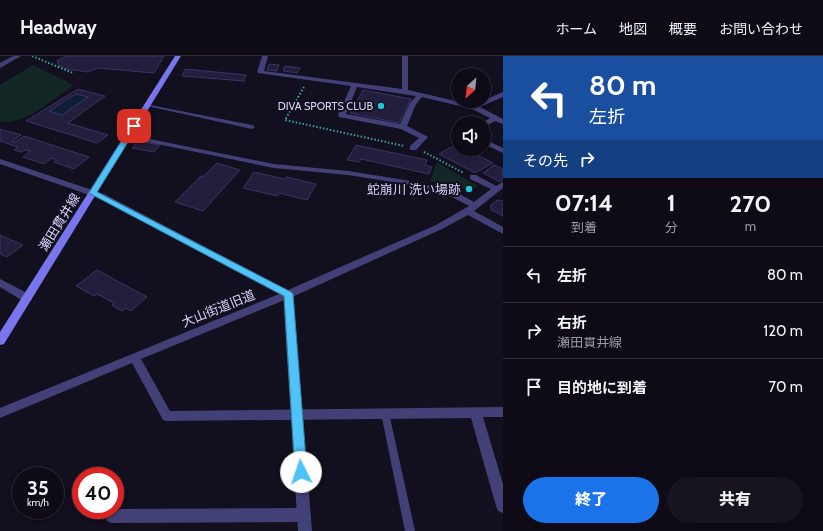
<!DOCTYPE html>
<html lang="ja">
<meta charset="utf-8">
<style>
:root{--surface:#0e0b16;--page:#17141f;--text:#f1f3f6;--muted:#9b9ba1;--line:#2e2b35;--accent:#1a73e8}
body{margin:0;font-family:Cabin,"Noto Sans JP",sans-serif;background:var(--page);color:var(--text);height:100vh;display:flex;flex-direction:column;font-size:15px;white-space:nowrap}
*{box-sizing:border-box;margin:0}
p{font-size:13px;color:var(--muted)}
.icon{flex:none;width:22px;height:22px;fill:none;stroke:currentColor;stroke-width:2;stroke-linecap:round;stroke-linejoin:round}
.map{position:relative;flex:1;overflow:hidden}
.side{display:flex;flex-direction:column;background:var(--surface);width:320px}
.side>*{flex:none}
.top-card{background:#1a4fa0;color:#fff;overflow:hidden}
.needle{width:26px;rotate:207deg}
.tools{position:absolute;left:451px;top:12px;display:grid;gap:8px}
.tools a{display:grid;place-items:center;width:40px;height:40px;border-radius:50%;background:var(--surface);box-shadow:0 2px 6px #0003,0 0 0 1px var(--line);font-size:20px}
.speed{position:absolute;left:12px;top:411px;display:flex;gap:8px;font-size:20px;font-weight:700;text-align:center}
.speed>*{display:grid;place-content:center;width:52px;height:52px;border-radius:50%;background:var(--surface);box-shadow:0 2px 6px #0003,0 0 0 1px var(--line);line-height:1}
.speed small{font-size:10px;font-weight:400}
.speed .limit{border:6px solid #d22;background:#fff;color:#111}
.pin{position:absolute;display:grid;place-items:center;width:34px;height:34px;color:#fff;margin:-17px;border-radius:8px;box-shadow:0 2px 6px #0006}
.me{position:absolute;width:44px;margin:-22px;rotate:356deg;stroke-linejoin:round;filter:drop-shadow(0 0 3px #0008)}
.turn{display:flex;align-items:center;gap:14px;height:84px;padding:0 20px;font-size:18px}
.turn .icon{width:52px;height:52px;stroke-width:2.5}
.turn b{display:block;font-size:28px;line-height:34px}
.then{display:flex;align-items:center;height:38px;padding:0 20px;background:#0003;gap:8px;font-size:15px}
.eta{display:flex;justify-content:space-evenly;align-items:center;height:68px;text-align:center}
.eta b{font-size:24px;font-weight:800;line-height:28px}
.button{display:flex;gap:8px;margin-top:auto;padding:8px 20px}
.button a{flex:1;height:46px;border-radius:24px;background:var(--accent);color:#fff;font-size:16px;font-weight:800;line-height:46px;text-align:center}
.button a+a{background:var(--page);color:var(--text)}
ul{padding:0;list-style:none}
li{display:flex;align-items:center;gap:12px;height:56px;padding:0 20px;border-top:1px solid var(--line)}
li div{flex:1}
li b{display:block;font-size:15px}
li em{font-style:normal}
header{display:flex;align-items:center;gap:24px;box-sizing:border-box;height:56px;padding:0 20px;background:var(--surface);border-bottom:1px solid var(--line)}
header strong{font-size:19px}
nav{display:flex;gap:22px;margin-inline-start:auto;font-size:14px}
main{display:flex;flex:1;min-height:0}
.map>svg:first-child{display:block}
.green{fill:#132727}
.water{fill:#0f1d37}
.building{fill:#241e3d;stroke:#3d3266;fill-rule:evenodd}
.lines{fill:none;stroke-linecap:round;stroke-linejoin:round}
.path{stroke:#3da39e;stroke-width:2;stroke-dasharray:1.5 2;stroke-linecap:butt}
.service{fill:#434077;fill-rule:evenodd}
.minor{fill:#434077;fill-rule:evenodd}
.tertiary{fill:#434077;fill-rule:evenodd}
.secondary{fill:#7975ed;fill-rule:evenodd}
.route{fill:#4fc3f7;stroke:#337fa1}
.poi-dot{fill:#1cc6db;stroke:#120f1e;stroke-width:1.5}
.labels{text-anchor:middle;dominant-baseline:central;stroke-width:4;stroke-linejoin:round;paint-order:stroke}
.far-poi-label{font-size:11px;fill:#d7d2f9;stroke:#120f1e;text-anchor:end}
.poi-label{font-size:13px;fill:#d7d2f9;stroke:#120f1e;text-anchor:end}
.street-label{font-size:13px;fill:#d7d2f9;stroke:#120f1e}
</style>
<header>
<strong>Headway</strong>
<nav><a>ホーム</a><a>地図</a><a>概要</a><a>お問い合わせ</a></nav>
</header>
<main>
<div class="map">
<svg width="503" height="475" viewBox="0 0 503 475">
<rect width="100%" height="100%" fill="#120f1e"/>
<!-- green -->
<path class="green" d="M33,9L74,29C56,41 22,72 0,65V29Z
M437,106L478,130L469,135L462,132L460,134L430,125Z"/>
<!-- water -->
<path class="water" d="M76,38L88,41L62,59L49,55Z"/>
<!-- building -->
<path class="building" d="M66,0H164L154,17L98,12L88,16L66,13L59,10L57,5Z
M269,8L279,9L277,15L267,14Z
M285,10L300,12L297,17L283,15Z
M185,13L246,19L244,25L182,20Z
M78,33L105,40L68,67L108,79L97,87L26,65ZM76,38L88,41L62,59L49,55Z
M363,34L411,43L399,67L350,57Z
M0,73L21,79L12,85L15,86L24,80L89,101L74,113L54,106L57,104L52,102L44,108L23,101L30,95L25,94L21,96L14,94L18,91L0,85Z
M138,85L160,89L154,96L132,92Z
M457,88L458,93H466L493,107L475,117L439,98Z
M356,89L427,104L425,109L432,111L429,118L361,103L359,106L347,104Z
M217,107L240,114L203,155L175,146L201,120H204Z
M494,109L503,113V124L500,126L483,117Z
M254,116L284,123L286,121L316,128L307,144L279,137L277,140L243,132Z
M497,144L503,145V160L491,154V149Z
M0,179L23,189L7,201L0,198Z
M97,214L147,241L131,255L125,252L122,255L112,249L114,247L97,238L94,240L76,230Z"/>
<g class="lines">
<!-- path -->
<path class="path" d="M32,0L73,17
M304,31L285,64L404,90
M424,96L464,117"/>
<!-- service -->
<path class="service" d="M145,48L252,69L255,71L252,73L147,50L145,49Z
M385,353L388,354L389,357L415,475H405L381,357L382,354Z"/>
<!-- minor -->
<path class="minor" d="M13,0H21L0,12V7Z
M262,0H268L264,15L402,33V0H408V34L473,49L503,36V41L480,51L503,63V68L495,65L484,71V67H482L490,62L472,53L422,41L416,48L407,70L428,81L416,94H410V90L419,82L401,73L339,61L338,59L351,30L258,17L257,16ZM357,31L416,40L410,47L400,68L346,58Z
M125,78L274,108L348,115L405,124L454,135L474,146L491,133L470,123V119H476L496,130L503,126V132L474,155L503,171V178L468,159L442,173L292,241L141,303L170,355L503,351V361H483L503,428V457L498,455L496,450L471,362L167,365L163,364L132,307L0,362V352L279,238L98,142L0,108V103L104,138L288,234L436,169L469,150L448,139L405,128L348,119L274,112L128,82L124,80Z
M484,83L503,92V97L484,88Z
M0,223L31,239L32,242L31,245H23L0,231Z
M304,452L309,454L311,459L309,464L304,466L112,467L107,465L105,460L107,455L115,453Z"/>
<!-- tertiary -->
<path class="tertiary" d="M288,234L292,235L293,238L312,475H298L283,238L284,235Z"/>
<!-- secondary -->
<path class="secondary" d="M175,0H181L4,288L0,289V276Z"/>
</g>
<!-- route -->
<path class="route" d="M132,68L138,70L97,136L291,236L293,238L307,416L305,419L301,421L297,419L295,416L284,240L89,137Z"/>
<!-- markers -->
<g class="poi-dot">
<circle cx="381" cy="50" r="4"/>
<circle cx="469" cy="133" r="4"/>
</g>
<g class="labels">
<!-- far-poi labels -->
<g class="far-poi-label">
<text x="373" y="50">DIVA SPORTS CLUB</text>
</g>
<!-- poi labels -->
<g class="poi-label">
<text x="461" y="133">蛇崩川 洗い場跡</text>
</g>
<!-- street labels -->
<g class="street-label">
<text transform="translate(59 166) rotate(-58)">瀬田貫井線</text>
<text transform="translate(218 252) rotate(-22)">大山街道旧道</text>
</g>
</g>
</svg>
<div class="tools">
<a><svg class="needle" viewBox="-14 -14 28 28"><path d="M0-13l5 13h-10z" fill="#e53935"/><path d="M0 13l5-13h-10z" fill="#9b9ba1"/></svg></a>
<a><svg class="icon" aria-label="sound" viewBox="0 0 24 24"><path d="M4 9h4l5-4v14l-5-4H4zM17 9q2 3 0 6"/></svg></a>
</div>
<div class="speed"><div>35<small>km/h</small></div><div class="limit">40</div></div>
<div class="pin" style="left:134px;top:70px;background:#d93025"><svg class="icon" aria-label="arrive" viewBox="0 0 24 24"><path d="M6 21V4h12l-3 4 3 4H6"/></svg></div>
<svg class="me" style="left:301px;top:416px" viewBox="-20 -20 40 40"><circle r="19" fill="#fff"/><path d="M0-13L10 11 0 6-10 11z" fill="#4fc3f7"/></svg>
</div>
<section class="side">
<div class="top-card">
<div class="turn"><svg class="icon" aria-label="left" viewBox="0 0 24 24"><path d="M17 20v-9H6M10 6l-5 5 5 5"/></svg><div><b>80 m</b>左折</div></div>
<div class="then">その先<svg class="icon" aria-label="right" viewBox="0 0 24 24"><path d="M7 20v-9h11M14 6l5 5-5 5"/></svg></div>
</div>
<div class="eta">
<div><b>07:14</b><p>到着</p></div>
<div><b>1</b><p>分</p></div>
<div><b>270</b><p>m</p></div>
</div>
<ul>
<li><svg class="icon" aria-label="left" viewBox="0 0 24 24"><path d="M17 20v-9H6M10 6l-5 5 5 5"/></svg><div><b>左折</b></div><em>80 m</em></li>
<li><svg class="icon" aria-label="right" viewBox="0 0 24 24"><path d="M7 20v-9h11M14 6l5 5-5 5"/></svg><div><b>右折</b><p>瀬田貫井線</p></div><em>120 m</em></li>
<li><svg class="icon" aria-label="arrive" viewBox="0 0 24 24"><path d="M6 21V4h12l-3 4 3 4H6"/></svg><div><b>目的地に到着</b></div><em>70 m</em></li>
</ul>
<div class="button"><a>終了</a><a>共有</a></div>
</section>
</main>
